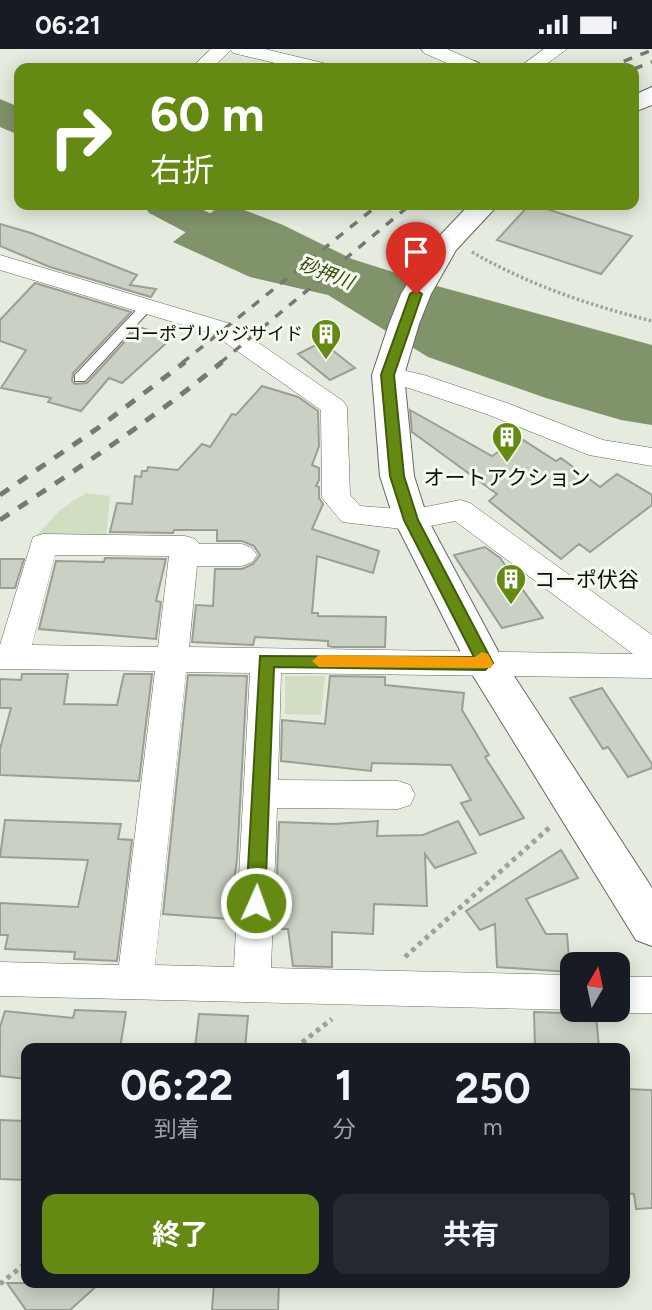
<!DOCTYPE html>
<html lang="ja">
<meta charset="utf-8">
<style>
:root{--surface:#171b24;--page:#242831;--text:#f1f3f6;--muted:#9ea1a6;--accent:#658a13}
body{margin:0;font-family:Figtree,"Noto Sans JP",sans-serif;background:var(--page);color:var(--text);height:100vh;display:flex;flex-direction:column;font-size:26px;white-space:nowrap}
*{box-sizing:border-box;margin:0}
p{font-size:23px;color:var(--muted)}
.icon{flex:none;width:38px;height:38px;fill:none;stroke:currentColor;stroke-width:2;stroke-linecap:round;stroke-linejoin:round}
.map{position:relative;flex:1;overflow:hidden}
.panel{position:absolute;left:21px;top:994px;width:609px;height:245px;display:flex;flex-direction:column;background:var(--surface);border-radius:14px;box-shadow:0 4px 18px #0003}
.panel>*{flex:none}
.top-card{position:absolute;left:14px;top:14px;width:625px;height:147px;border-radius:14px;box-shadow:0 4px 18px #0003;background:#658a13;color:#fff;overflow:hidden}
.needle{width:46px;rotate:9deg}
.buttons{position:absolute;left:560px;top:903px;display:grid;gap:14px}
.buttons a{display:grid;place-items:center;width:70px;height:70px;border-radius:14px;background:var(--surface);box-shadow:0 4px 18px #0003;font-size:35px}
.pin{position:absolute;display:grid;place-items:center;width:60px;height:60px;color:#fff;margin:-72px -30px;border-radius:50% 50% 50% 0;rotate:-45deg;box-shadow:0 0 7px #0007}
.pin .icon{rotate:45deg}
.me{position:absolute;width:77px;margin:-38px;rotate:2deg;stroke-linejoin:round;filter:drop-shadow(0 0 5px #0008)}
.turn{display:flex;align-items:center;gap:24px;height:147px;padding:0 21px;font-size:32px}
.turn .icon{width:91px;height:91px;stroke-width:2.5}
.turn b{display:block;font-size:49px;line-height:60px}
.eta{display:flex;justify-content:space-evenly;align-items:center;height:119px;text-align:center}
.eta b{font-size:42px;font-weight:700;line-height:49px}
.action{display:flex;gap:14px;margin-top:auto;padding:14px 21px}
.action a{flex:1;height:80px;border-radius:14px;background:var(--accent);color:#fff;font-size:28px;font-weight:700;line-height:80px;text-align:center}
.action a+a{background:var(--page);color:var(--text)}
.status{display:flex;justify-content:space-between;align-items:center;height:49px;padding:0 35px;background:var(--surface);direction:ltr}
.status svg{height:19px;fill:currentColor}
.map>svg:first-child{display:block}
.green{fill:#d1dec1}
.water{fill:#81936a}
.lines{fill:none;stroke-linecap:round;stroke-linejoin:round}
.stream{fill:#81936a;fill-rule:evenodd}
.river{fill:#81936a;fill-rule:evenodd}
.building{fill:#cbd0c4;stroke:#9a9f93;stroke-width:2}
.service-casing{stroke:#64685e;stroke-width:2}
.minor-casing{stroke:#64685e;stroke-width:1}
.tertiary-casing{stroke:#64685e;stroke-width:2}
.path-far1{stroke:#9ea299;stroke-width:3.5;stroke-dasharray:2.5 2.5;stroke-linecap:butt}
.path{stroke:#9ea299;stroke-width:5;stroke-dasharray:4.5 4.5;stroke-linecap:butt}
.service{fill:#fff;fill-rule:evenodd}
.minor{fill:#fff;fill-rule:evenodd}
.tertiary{fill:#fff;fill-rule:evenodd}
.rail-far1{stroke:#767971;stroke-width:3.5;stroke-dasharray:9 9;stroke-linecap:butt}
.rail{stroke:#767971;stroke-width:5;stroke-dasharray:11 11;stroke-linecap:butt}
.route{fill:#658a13;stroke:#425a0c;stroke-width:2}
.slow{fill:#f59e0b}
.labels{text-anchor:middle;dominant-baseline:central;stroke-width:6;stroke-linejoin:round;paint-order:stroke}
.far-poi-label{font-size:18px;fill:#0c0e0a;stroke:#f3f9ec;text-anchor:end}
.far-water-label{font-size:19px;font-style:italic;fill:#354b09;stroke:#f3f9ec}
.poi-label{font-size:21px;fill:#0c0e0a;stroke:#f3f9ec}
</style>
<div class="status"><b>06:21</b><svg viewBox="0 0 49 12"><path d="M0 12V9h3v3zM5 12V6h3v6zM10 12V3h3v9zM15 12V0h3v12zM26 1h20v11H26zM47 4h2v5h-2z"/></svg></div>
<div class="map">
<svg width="652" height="1261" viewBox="0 0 652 1261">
<rect width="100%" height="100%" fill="#e6ebdf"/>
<!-- green -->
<path class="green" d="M86,444L110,447L106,488L37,486L61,460Z
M285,627H325L321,666L285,665Z"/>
<!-- water -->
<path class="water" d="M221,156H231L283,176L352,210L437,237L652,296V376L621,371L546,349L428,308L328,246L250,228L173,193Z"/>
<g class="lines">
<!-- stream -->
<path class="stream" d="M471,11H475L491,19H484L471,13Z"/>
<!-- river -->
<path class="river" d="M0,50L19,58V86L0,78Z
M144,156H193L242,180L281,193L287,202L281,211C243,220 184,181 149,164Z"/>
</g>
<!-- building -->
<path class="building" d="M529,156H534L632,187L601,225L497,191Z
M0,175L31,184L137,226L130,236L156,240L151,248L50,218L0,197Z
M35,234L131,263L73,324L72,332L75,335L87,334L138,278L173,288L122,334L109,329L81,362L48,353L51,349L1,339L26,301L0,292V271Z
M322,293L355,319L330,331L298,305Z
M262,337L298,348L318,362L319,397L312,416L319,419V431L316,437L319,438V449L323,455L312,480L379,502L373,524L317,507L312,564H318V567L386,568L385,598H333L328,597V592L255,588L253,596L192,593L196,556L213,557L215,520H242L253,515L260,506L254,497L242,492H217V481H174L173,484L110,483L117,454L132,455L135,427L141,428L142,422H147L148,418L178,421L202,395L210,398L232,365L236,366Z
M410,361L492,407L520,389L556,412L561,409L600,438L617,425L652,446V456L590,503L579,495L561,510L489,452L497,445L412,383Z
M485,498L500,509L543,569L502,579L454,506Z
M105,509L166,510L156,552L161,553L156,590L39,580L56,512L104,513Z
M0,510H24L15,539H0Z
M22,625H68L64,655L117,656L124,625H152L139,732L0,726V700L11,659H0V630L21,631Z
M188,626L247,627L237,810L229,870L163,865Z
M330,627L385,628V636L464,644L462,661L489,706L485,708L524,769L480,786L461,754L471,751L451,716L372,714L371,722L281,712L282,671L325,675Z
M602,639L652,715V719L628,728L608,698L603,700L570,649Z
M5,771L121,775L118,790L132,791L117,912L74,910L75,903L5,900L8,886H0V854L78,858L88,811L0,808Z
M378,772L377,787L423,786L458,772L476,804L435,819L425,805L427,857L374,855L373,885L332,883V918L293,917L288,880H280V835L278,834L277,827L279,773L334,775Z
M561,801L578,829L526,850L546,885H567L570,923L497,918L495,875L480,881L466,862Z
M75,961L126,963L120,999H26V1030L0,1027V978L5,962L73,969Z
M534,963L596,965L599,999H535Z
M199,965L248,967L245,999H195Z
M625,1040L652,1041V1159L636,1160L634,1145L625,1144V1100H629Z
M0,1071L26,1072V1131L0,1130Z
M7,1234H100L70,1261H26Z
M214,1234H279L278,1261H212Z"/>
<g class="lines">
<!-- service casing -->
<g class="service-casing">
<path id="service" d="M147,253L151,254V260L85,332H75V326L143,254Z"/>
</g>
<!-- minor casing -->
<g class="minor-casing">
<path id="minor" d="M211,0H265L327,15L330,19H296L233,4L231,1L212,19H191Z
M421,0H447L481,15L484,19H458L424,4Z
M544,0H567L541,19H518Z
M0,206L231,275L343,352L347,358L350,446L360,457L411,461L460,451L470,454L652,586V629L281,624L278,731L398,732L410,736L415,746L410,756L398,760L277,759L271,919L572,926L574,961L0,947V913L119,916L155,622L0,620V596L33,488L43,485L185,487L195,490L199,495H242L252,499L257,506L252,513L242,517H197L189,598L633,605L455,472L411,481L342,473L322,449L321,361L213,285L0,221ZM55,506L169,507L158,598L32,596ZM186,623L250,624L234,918L155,916Z
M388,318L424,326L507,354L603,391L652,399V417L589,406L489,366L409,339L379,332L375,326L379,320Z
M618,928H652V964H618L611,961H618Z"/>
</g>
<!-- tertiary casing -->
<g class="tertiary-casing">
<path id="tertiary" d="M652,38V56L634,63V46Z
M469,156H498L456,201L431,245L419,275L404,326L414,427L428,471L499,604L652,839V897L636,891L472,625L394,471L380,427L372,326L389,275L401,245L430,197Z"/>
</g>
<!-- path-far1 -->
<path class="path-far1" d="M472,203C529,236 589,256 652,272"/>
<!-- path -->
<path class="path" d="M405,908L550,778
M295,999L332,970
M0,1235L26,1214"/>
<!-- service -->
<use href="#service" class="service"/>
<!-- minor -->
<use href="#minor" class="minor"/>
<!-- tertiary -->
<use href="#tertiary" class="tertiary"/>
<!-- rail-far1 -->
<path class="rail-far1" d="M607,19L652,1
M634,20L652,13
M182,314L378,156
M220,314L410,156"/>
<!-- rail -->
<path class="rail" d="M0,446L98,379L185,313
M0,471C76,421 152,371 222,313"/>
</g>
<!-- route -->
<path class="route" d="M416,241L422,245L394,326L404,427L418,471L493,614L485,621L274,618L265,854L262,860L256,862L249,860L246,854L260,607L474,608L404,471L390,427L381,326L410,245Z"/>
<!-- slow -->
<path class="slow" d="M482,603L488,605L493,614L491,619L319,618L312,612L319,606L475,608Z"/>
<!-- icons -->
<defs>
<g id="building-pin" transform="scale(1.575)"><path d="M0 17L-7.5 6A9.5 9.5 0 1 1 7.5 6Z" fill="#658a13" stroke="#f3f9ec"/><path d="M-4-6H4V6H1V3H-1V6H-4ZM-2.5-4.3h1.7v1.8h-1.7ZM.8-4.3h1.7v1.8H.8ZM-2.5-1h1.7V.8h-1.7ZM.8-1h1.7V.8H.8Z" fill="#fff"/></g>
</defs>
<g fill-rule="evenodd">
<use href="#building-pin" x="326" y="285"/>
<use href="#building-pin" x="507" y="388"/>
<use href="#building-pin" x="511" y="530"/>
</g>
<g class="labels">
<!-- far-poi labels -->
<g class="far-poi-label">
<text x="303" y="285">コーポブリッジサイド</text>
</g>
<!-- far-water labels -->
<g class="far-water-label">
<text transform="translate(326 224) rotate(21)">砂押川</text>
</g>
<!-- poi labels -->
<g class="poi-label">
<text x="507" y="428">オートアクション</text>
<text x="534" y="530" text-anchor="start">コーポ伏谷</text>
</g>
</g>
</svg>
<div class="buttons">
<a><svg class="needle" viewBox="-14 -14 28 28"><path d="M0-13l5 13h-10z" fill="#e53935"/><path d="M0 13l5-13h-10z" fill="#9ea1a6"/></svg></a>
</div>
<div class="pin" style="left:416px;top:245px;background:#d93025"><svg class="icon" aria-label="arrive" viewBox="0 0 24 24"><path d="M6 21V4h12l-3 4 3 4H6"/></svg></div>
<svg class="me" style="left:256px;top:854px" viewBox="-20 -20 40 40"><circle r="17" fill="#658a13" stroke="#fff" stroke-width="3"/><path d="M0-11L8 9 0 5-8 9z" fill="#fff"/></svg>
<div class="top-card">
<div class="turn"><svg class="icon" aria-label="right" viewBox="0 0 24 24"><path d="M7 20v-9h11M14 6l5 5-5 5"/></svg><div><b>60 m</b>右折</div></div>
</div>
<section class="panel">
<div class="eta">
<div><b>06:22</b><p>到着</p></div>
<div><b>1</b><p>分</p></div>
<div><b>250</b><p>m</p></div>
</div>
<div class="action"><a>終了</a><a>共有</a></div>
</section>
</div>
